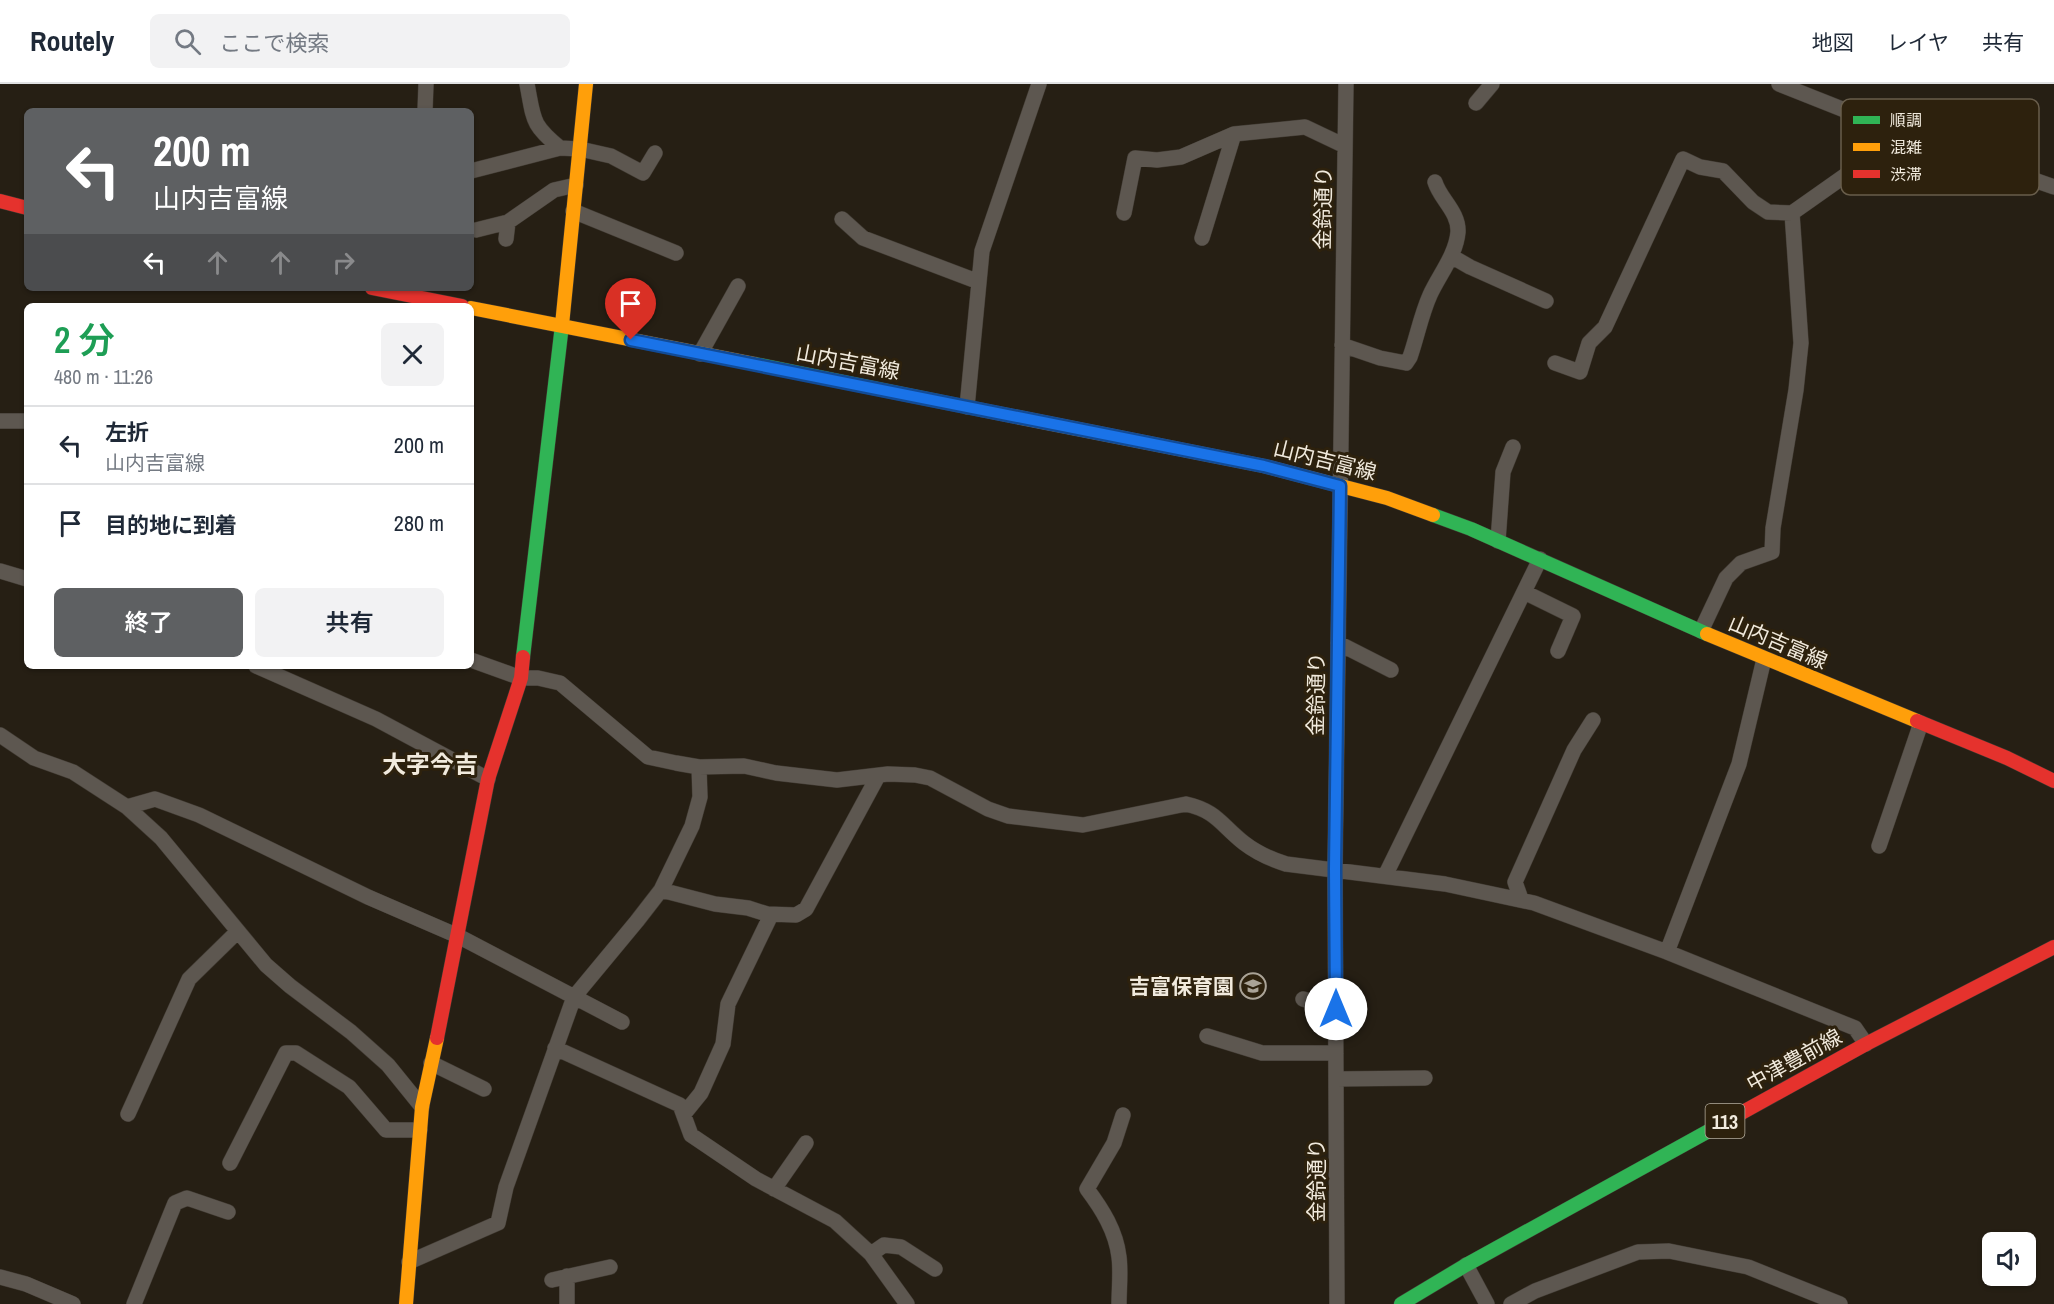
<!DOCTYPE html>
<html lang="ja">
<meta charset="utf-8">
<style>
:root{--surface:#fff;--page:#f2f2f3;--text:#1f2937;--muted:#747a83;--line:#e0e1e3;--accent:#5e6062}
body{margin:0;font-family:"Archivo Narrow","Noto Sans JP",sans-serif;background:var(--page);color:var(--text);height:100vh;display:flex;flex-direction:column;font-size:22px;white-space:nowrap}
*{box-sizing:border-box;margin:0}
p{font-size:20px;color:var(--muted)}
.icon{flex:none;width:33px;height:33px;fill:none;stroke:currentColor;stroke-width:2;stroke-linecap:round;stroke-linejoin:round}
.map{position:relative;flex:1;overflow:hidden}
.details{position:absolute;left:24px;top:219px;width:450px;height:366px;display:flex;flex-direction:column;background:var(--surface);border-radius:9px;box-shadow:0 2px 4px #0004}
.details>*{flex:none}
.top-card{position:absolute;left:24px;top:24px;width:450px;height:183px;border-radius:9px;box-shadow:0 2px 4px #0004;background:#5e6062;color:#fff;overflow:hidden}
.buttons{position:absolute;left:1982px;top:1148px;display:grid;gap:12px}
.buttons a{display:grid;place-items:center;width:54px;height:54px;border-radius:9px;background:var(--surface);box-shadow:0 2px 4px #0004;font-size:30px}
.pin{position:absolute;display:grid;place-items:center;width:51px;height:51px;color:#fff;margin:-62px -26px;border-radius:50% 50% 50% 0;rotate:-45deg;box-shadow:0 0 6px #0007}
.pin .icon{rotate:45deg}
.me{position:absolute;width:66px;margin:-33px;rotate:0deg;stroke-linejoin:round;filter:drop-shadow(0 0 4px #0008)}
.turn{display:flex;align-items:center;gap:21px;height:126px;padding:0 30px;font-size:27px}
.turn .icon{width:78px;height:78px;stroke-width:2.5}
.turn b{display:block;font-size:42px;line-height:51px}
.lanes{display:flex;align-items:center;height:57px;padding:0 30px;background:#0003;justify-content:center;gap:30px;direction:ltr}
.lanes .off{opacity:.35}
.round{display:grid;place-items:center;flex:none;width:63px;height:63px;border-radius:9px;background:var(--page)}
.overview{display:flex;align-items:center;justify-content:space-between;height:102px;padding:0 30px}
h1{font-size:36px;font-weight:600;line-height:45px;color:#1e9e55}
.action{display:flex;gap:12px;margin-top:auto;padding:12px 30px}
.action a{flex:1;height:69px;border-radius:9px;background:var(--accent);color:#fff;font-size:24px;font-weight:600;line-height:69px;text-align:center}
.action a+a{background:var(--page);color:var(--text)}
ul{padding:0;list-style:none}
li{display:flex;align-items:center;gap:18px;height:78px;padding:0 30px;border-top:2px solid var(--line)}
li div{flex:1}
li b{display:block;font-size:22px}
li em{font-style:normal}
header{display:flex;align-items:center;gap:36px;box-sizing:border-box;height:84px;padding:0 30px;background:var(--surface);border-bottom:2px solid var(--line)}
header strong{font-size:28px}
nav{display:flex;gap:33px;margin-inline-start:auto;font-size:21px}
.search{width:420px;height:54px;background:var(--page);display:flex;align-items:center;gap:15px;box-sizing:border-box;padding:0 21px;border-radius:9px;color:var(--muted);font-size:22px}
.map>svg:first-child{display:block}
.lines{fill:none;stroke-linecap:round;stroke-linejoin:round}
.street-casing{stroke:#403a32;stroke-width:16}
.fast-casing{stroke:#403a32;stroke-width:15}
.slow-casing{stroke:#403a32;stroke-width:15}
.jam-casing{stroke:#403a32;stroke-width:15}
.street{stroke:#5d5750;stroke-width:15}
.fast{stroke:#30b455;stroke-width:14}
.slow{stroke:#ff9f0a;stroke-width:14}
.jam{stroke:#e5322d;stroke-width:14}
.route-casing{stroke:#114b97;stroke-width:15}
.route{stroke:#1a73e8;stroke-width:10}
.labels{text-anchor:middle;dominant-baseline:central;stroke-width:6;stroke-linejoin:round;paint-order:stroke}
.shield{fill:#2d210d;stroke:#b6ae9f;stroke-width:1.5}
.shield-label{font-size:20px;font-weight:bold;fill:#f1eadd}
.street-label{font-size:21px;fill:#f1eadd;stroke:#2d210d}
.poi-label{font-size:21px;font-weight:bold;fill:#f1eadd;stroke:#2d210d;text-anchor:end}
.quarter-label{font-size:24px;font-weight:bold;fill:#f1eadd;stroke:#2d210d}
.key{fill:#2d210d;stroke:#685d4b;stroke-width:1.5}
.key-label{font-size:16px;fill:#f1eadd}
</style>
<header>
<strong>Routely</strong>
<div class="search"><svg class="icon" aria-label="search" viewBox="0 0 24 24"><circle cx="10" cy="10" r="6"/><path d="M15 15l6 6"/></svg>ここで検索</div>
<nav><a>地図</a><a>レイヤ</a><a>共有</a></nav>
</header>
<div class="map">
<svg width="2054" height="1220" viewBox="0 0 2054 1220">
<rect width="100%" height="100%" fill="#261f14"/>
<g class="lines">
<!-- street casing -->
<g class="street-casing">
<path id="street" d="M527,0C534,36 531,40 560,64
M1779,0L1915,54L2054,103
M1476,19L1492,0
M425,27L426,0
M471,87L560,64L580,65L611,72L643,89L655,69
M573,127L676,169
M1124,129L1135,74L1157,76L1181,73L1234,50L1305,43L1345,62
M842,135L863,154L979,198
M476,146L508,138
M1202,154L1234,50
M506,155L508,138L554,106L576,101
M1451,172L1470,183L1546,217
M1342,261L1380,274L1406,279L1410,273C1417,253 1421,231 1430,211C1439,191 1456,171 1458,148C1459,128 1440,115 1435,98
M700,270L738,202
M1555,279L1580,288L1589,259L1605,243L1683,75L1700,83L1723,87L1753,118L1768,128L1792,129
M967,323L982,167L1039,0
M0,337H27
M1498,457L1503,388L1513,363
M0,487L27,495
M1524,508L1573,532L1558,567
M1701,547L1726,494L1741,479L1772,468L1773,444L1796,306L1801,259L1792,129L1853,86L1870,60L1877,39
M1338,559L1391,586
M471,576L521,594H538L560,599L648,673L676,679L699,683L744,682L776,689L837,696L888,690L915,691L930,694L988,725L1008,732L1083,741L1186,720C1217,727 1221,741 1244,759C1257,769 1270,775 1286,780L1445,800L1534,819L1667,868L1855,944L1866,960
M256,582L376,635L488,695
M0,651L34,674L73,688L127,723L161,754L266,881L290,902L351,948L388,981L422,1023
M127,723L155,715L199,731L368,813L458,852L622,938
M1879,762L1921,639
M1385,792L1540,475
M661,806L715,820L748,824L767,830L796,831L806,825L878,692
M1521,815L1515,798L1574,666L1593,636
M1667,868L1739,680L1764,575
M1303,915L1336,925
M1207,952L1262,969H1336
M555,964L680,1021L691,1051L756,1095L835,1137L871,1170L907,1220
M431,979L484,1005
M1336,995L1425,994
M128,1030L189,895L237,848
M684,1030L701,1009L723,960L728,920L771,831
M230,1079L286,969H296L349,1003L386,1046H420
M774,1105L806,1059
M871,1170L884,1161L901,1163L935,1185
M409,1178L498,1139L506,1103L574,913L637,837L661,806L692,742L700,713L699,683
M1466,1181L1487,1220
M567,1192V1220
M0,1193L26,1200L73,1220
M552,1196L610,1183
M134,1220L175,1119L187,1114L228,1128
M1119,1220C1119,1205 1121,1188 1119,1173C1116,1147 1102,1125 1087,1105L1114,1059L1123,1031
M1337,1220L1335,785L1346,0
M1511,1220L1535,1207L1638,1168L1669,1167L1748,1183L1840,1220"/>
</g>
<!-- fast casing -->
<g class="fast-casing">
<path id="fast" d="M755,280L982,326
M1433,431L1471,445L1707,550
M523,573L562,241
M1401,1220L1466,1181L1734,1033"/>
</g>
<!-- slow casing -->
<g class="slow-casing">
<path id="slow" d="M471,224L755,280
M562,241L586,0
M982,326L1264,382L1387,414L1433,431
M1707,550L1917,637
M406,1220L422,1023L437,954"/>
</g>
<!-- jam casing -->
<g class="jam-casing">
<path id="jam" d="M0,117L27,124
M372,204L462,222
M1917,637L2007,674L2054,697
M437,954L488,695L521,594L523,573
M1734,1033L1866,960L2054,863"/>
</g>
<!-- street -->
<use href="#street" class="street"/>
<!-- fast -->
<use href="#fast" class="fast"/>
<!-- slow -->
<use href="#slow" class="slow"/>
<!-- jam -->
<use href="#jam" class="jam"/>
</g>
<g class="lines">
<!-- route casing -->
<g class="route-casing">
<path id="route" d="M631,256L1264,382L1340,402L1335,785L1336,925"/>
</g>
<!-- route -->
<use href="#route" class="route"/>
</g>
<!-- icons -->
<defs>
<g id="school-ring" transform="scale(1.35)"><circle r="9.5" fill="#2d210d" stroke="#aaa397" stroke-width="1.5"/><path d="M0-5L7-2L0 1L-7-2ZM-4 1L0 2.5L4 1V4Q0 6-4 4Z" fill="#aaa397"/></g>
</defs>
<g fill-rule="evenodd">
<use href="#school-ring" x="1253" y="902"/>
</g>
<g class="labels">
<!-- shield labels -->
<rect class="shield" x="1705.5" y="1020" width="39" height="34" rx="4.5"/>
<g class="shield-label">
<text x="1725" y="1037">113</text>
</g>
<!-- street labels -->
<g class="street-label">
<text transform="translate(1323 124) rotate(-89)">金鈴通り</text>
<text transform="translate(848 278) rotate(11)">山内吉富線</text>
<text transform="translate(1325 376) rotate(14)">山内吉富線</text>
<text transform="translate(1778 558) rotate(23)">山内吉富線</text>
<text transform="translate(1316 610) rotate(-89)">金鈴通り</text>
<text transform="translate(1794 976) rotate(-29)">中津豊前線</text>
<text transform="translate(1316 1096) rotate(-90)">金鈴通り</text>
</g>
<!-- poi labels -->
<g class="poi-label">
<text x="1234" y="902">吉富保育園</text>
</g>
<!-- quarter labels -->
<g class="quarter-label">
<text x="430" y="680">大字今吉</text>
</g>
</g>
<!-- legend -->
<rect x="1841" y="15" width="198" height="96" rx="9" class="key"/>
<rect x="1853" y="32" width="27" height="8" fill="#30b455"/>
<rect x="1853" y="59" width="27" height="8" fill="#ff9f0a"/>
<rect x="1853" y="86" width="27" height="8" fill="#e5322d"/>
<g class="key-label">
<text x="1890" y="42">順調</text>
<text x="1890" y="69">混雑</text>
<text x="1890" y="96">渋滞</text>
</g>
</svg>
<div class="buttons">
<a><svg class="icon" aria-label="sound" viewBox="0 0 24 24"><path d="M4 9h4l5-4v14l-5-4H4zM17 9q2 3 0 6"/></svg></a>
</div>
<div class="pin" style="left:631px;top:256px;background:#d93025"><svg class="icon" aria-label="arrive" viewBox="0 0 24 24"><path d="M6 21V4h12l-3 4 3 4H6"/></svg></div>
<svg class="me" style="left:1336px;top:925px" viewBox="-20 -20 40 40"><circle r="19" fill="#fff"/><path d="M0-13L10 11 0 6-10 11z" fill="#1a73e8"/></svg>
<div class="top-card">
<div class="turn"><svg class="icon" aria-label="left" viewBox="0 0 24 24"><path d="M17 20v-9H6M10 6l-5 5 5 5"/></svg><div><b>200 m</b>山内吉富線</div></div>
<div class="lanes"><svg class="icon" aria-label="left" viewBox="0 0 24 24"><path d="M17 20v-9H6M10 6l-5 5 5 5"/></svg><svg class="icon off" aria-label="ahead" viewBox="0 0 24 24"><path d="M12 20V5M6 11l6-6 6 6"/></svg><svg class="icon off" aria-label="ahead" viewBox="0 0 24 24"><path d="M12 20V5M6 11l6-6 6 6"/></svg><svg class="icon off" aria-label="right" viewBox="0 0 24 24"><path d="M7 20v-9h11M14 6l5 5-5 5"/></svg></div>
</div>
<section class="details">
<div class="overview"><div><h1>2 分</h1><p>480 m · 11:26</p></div><a class="round"><svg class="icon" aria-label="close" viewBox="0 0 24 24"><path d="M6 6l12 12M18 6L6 18"/></svg></a></div>
<ul>
<li><svg class="icon" aria-label="left" viewBox="0 0 24 24"><path d="M17 20v-9H6M10 6l-5 5 5 5"/></svg><div><b>左折</b><p>山内吉富線</p></div><em>200 m</em></li>
<li><svg class="icon" aria-label="arrive" viewBox="0 0 24 24"><path d="M6 21V4h12l-3 4 3 4H6"/></svg><div><b>目的地に到着</b></div><em>280 m</em></li>
</ul>
<div class="action"><a>終了</a><a>共有</a></div>
</section>
</div>
